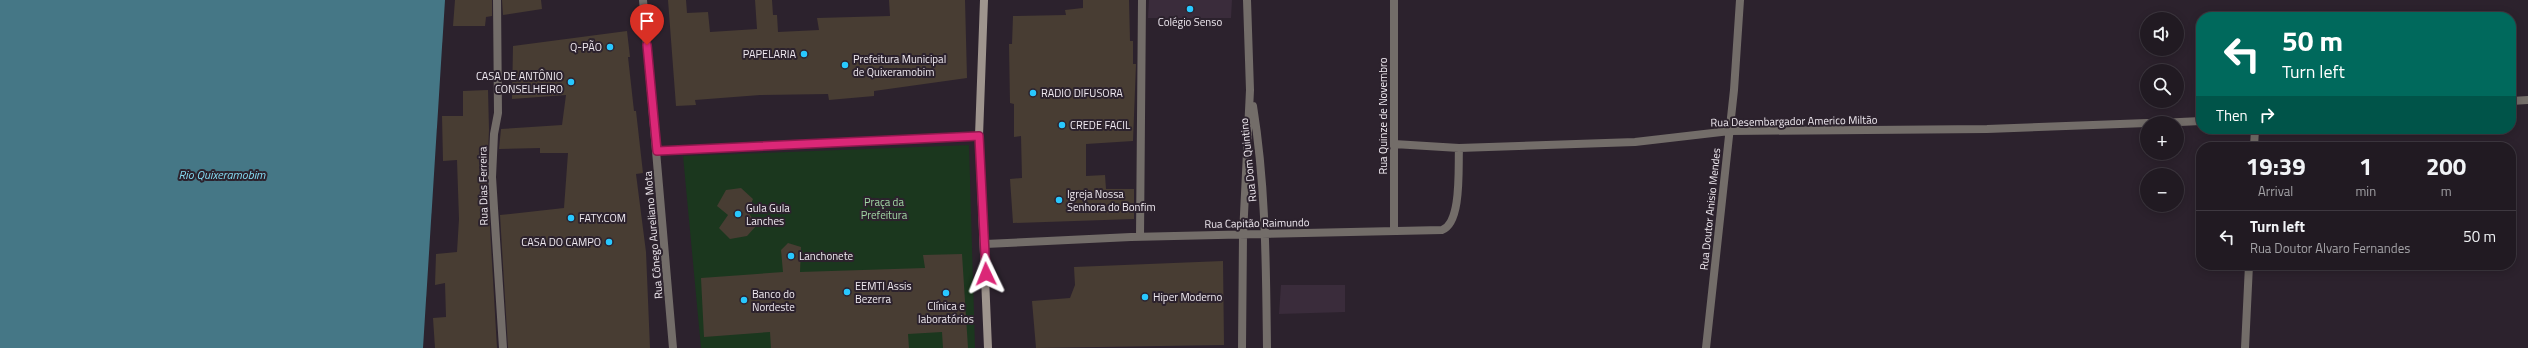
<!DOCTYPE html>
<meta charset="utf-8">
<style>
:root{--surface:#211a22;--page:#2d272f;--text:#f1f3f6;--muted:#a2a1a5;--line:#3e3840}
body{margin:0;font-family:"Titillium Web",sans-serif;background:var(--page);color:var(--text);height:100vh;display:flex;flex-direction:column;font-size:15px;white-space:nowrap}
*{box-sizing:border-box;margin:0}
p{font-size:13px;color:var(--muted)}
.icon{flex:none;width:22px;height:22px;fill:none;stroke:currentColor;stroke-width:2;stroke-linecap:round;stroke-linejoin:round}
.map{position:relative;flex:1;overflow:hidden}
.drawer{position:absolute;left:2196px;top:142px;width:320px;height:128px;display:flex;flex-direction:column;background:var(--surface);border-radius:16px;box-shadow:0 2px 10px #0003,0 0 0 1px var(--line)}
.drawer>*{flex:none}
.banner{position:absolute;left:2196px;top:12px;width:320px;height:122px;border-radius:16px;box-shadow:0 2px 10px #0003,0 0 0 1px var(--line);background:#00695c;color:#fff;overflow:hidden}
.tools{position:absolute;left:2140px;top:12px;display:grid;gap:8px}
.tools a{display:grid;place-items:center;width:44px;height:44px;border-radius:50%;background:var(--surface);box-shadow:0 2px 10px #0003,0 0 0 1px var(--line);font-size:20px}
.pin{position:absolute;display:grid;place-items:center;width:34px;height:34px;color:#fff;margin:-41px -17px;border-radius:50% 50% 50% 0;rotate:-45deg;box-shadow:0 0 4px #0007}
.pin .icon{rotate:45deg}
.me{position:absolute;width:44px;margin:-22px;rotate:358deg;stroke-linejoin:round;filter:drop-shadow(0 0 3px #0008)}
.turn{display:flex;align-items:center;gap:14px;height:84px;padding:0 20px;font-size:18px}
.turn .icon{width:52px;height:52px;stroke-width:2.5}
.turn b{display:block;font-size:28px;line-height:34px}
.then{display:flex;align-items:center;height:38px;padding:0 20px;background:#0003;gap:8px;font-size:15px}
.eta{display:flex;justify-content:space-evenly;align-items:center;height:68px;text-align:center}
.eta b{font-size:24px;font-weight:700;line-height:28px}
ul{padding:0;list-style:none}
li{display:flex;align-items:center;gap:12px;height:52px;padding:0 20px;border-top:1px solid var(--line)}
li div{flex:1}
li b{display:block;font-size:15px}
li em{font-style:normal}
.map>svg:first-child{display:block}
.built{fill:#3a2c3b}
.green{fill:#1b371e}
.water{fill:#457786}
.building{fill:#483d33}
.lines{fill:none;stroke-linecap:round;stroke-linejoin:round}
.street{stroke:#736d69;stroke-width:8}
.secondary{stroke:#9f958e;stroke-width:8}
.route-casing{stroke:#8e194d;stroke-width:10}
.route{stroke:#db2777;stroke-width:7}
.poi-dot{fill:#28c8ff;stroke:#2c222d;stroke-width:1.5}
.labels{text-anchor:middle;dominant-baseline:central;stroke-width:4;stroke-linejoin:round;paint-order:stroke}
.poi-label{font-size:11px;fill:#f0eaf1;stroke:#2c222d;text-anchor:start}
.street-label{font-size:11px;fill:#f0eaf1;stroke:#2c222d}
.park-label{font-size:11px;fill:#a2d7a5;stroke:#2c222d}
.water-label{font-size:12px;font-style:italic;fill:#84d9f1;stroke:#2c222d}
</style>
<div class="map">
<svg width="2528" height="348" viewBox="0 0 2528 348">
<rect width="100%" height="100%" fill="#2c222d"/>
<!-- built -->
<path class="built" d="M1149,0H1232L1231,18H1148Z
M1281,285H1345V312L1279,314Z"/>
<!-- green -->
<path class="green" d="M969,145L975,348H701L683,156Z"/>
<!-- water -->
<path class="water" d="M0,0H445L423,348H0Z"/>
<!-- building -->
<path class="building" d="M455,0H492V16L486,17L485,26H453Z
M502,0H541L542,9L503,15Z
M668,0H686L687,13L708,12L710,32L757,29L755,0H772L773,15H777L778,32L819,30L817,18L890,16L889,0H965L967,78L874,91V96L829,100L828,94L760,95L695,100L696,105L676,106Z
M1083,0H1129L1130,41H1133V64H1136L1133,141L1086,144V176L1105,175L1106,189H1134V219L1013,223L1010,179L1022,178L1021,136L1014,137V104L1010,103L1009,44H1012L1013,16L1066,15L1065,10L1083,8Z
M627,31L630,57H628L634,111H636L643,173L636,174L646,252L650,348H508L500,215L564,208L568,153H540V148L499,149L501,129L562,125L566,95L512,99L513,46Z
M488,90L489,130L487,177L497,348H435L433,318L446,317L445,283L435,285L436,254L457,252L459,219L457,160L443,161L442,116H463V91Z
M741,188L753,199L748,212L757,225L747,236L730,239L719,228L728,215L717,206L726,190Z
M788,243L801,247L800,272L925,268L923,255L962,254L968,348H943L942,332L908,334L909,348H771L770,332L704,337L701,278L783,272L781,250Z
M1223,261L1224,345L1036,348L1032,301L1070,298L1075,285L1074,267Z"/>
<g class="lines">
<!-- street -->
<path class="street" d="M497,0L498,113L494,134L492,177L503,348
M643,0L673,348
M1394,0V231
M2511,101L2528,100
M1253,106C1266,186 1266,267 1267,348
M2159,123L2201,121
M1394,144L1459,148L1635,142L1730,131L1987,129L2147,123
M2254,147L2255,129
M657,151L979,136
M1140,237L1142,0
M985,244L1131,237L1442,230C1462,223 1458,168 1459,148
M1242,348L1243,235L1250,90L1247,0
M1706,348L1734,90L1740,0
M2245,348L2249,265"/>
<!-- secondary -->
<path class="secondary" d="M984,0L979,136L988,348"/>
</g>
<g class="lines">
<!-- route casing -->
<g class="route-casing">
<path id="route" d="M647,45L657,151L979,136L986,274"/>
</g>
<!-- route -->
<use href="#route" class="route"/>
</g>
<!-- markers -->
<g class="poi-dot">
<circle cx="1190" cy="9" r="4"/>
<circle cx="610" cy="47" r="4"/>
<circle cx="804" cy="54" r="4"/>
<circle cx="845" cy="65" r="4"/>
<circle cx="571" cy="82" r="4"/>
<circle cx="1033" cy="93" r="4"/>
<circle cx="1062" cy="125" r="4"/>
<circle cx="1059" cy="200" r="4"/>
<circle cx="738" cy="214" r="4"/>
<circle cx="571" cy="218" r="4"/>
<circle cx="609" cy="242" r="4"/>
<circle cx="791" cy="256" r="4"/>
<circle cx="847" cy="292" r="4"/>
<circle cx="946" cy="293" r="4"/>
<circle cx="1145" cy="297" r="4"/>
<circle cx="744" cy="300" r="4"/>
</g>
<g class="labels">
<!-- poi labels -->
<g class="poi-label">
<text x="1190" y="22" text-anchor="middle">Colégio Senso</text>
<text x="602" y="47" text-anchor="end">Q-PÃO</text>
<text x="796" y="54" text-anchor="end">PAPELARIA</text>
<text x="853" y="59">Prefeitura Municipal<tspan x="853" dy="13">de Quixeramobim</tspan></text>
<text x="563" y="76" text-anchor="end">CASA DE ANTÔNIO<tspan x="563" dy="13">CONSELHEIRO</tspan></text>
<text x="1041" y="93">RADIO DIFUSORA</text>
<text x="1070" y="125">CREDE FACIL</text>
<text x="1067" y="194">Igreja Nossa<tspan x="1067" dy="13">Senhora do Bonfim</tspan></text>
<text x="746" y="208">Gula Gula<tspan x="746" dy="13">Lanches</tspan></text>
<text x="579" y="218">FATY.COM</text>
<text x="601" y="242" text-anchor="end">CASA DO CAMPO</text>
<text x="799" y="256">Lanchonete</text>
<text x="855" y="286">EEMTI Assis<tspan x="855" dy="13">Bezerra</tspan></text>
<text x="752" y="294">Banco do<tspan x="752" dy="13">Nordeste</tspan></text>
<text x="1153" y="297">Hiper Moderno</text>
<text x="946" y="306" text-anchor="middle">Clínica e<tspan x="946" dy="13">laboratórios</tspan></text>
</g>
<!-- street labels -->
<g class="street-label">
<text transform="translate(1383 116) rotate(-90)">Rua Quinze de Novembro</text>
<text transform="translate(1794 121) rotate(-1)">Rua Desembargador Americo Miltão</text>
<text transform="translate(1248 160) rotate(-96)">Rua Dom Quintino</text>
<text transform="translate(483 186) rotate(-91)">Rua Dias Ferreira</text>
<text transform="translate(1710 209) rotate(-84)">Rua Doutor Anisio Mendes</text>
<text transform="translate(1257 223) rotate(-1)">Rua Capitão Raimundo</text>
<text transform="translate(653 235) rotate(-95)">Rua Cônego Aureliano Mota</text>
</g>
<!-- park labels -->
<g class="park-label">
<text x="884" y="202">Praça da<tspan x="884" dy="13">Prefeitura</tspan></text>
</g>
<!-- water labels -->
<g class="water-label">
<text x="222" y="174">Rio Quixeramobim</text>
</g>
</g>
</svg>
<div class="tools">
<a><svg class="icon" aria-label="sound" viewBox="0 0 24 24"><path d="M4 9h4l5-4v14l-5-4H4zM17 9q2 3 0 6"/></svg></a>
<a><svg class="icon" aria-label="search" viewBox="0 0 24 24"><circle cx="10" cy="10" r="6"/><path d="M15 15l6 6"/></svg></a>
<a>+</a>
<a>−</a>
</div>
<div class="pin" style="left:647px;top:45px;background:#d93025"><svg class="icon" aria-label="arrive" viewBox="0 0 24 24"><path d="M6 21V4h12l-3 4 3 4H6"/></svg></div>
<svg class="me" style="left:986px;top:274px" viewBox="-20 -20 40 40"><path d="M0-17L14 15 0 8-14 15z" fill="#db2777" stroke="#fff" stroke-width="4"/></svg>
<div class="banner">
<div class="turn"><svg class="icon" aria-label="left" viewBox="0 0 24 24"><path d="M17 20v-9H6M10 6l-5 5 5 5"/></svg><div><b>50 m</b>Turn left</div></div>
<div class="then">Then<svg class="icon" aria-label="right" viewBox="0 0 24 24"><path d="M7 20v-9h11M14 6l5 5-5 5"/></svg></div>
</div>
<section class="drawer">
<div class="eta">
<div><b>19:39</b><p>Arrival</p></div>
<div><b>1</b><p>min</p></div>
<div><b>200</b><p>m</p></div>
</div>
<ul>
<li><svg class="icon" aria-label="left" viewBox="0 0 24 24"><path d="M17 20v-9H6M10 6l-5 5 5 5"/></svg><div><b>Turn left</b><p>Rua Doutor Alvaro Fernandes</p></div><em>50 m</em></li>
</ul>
</section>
</div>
